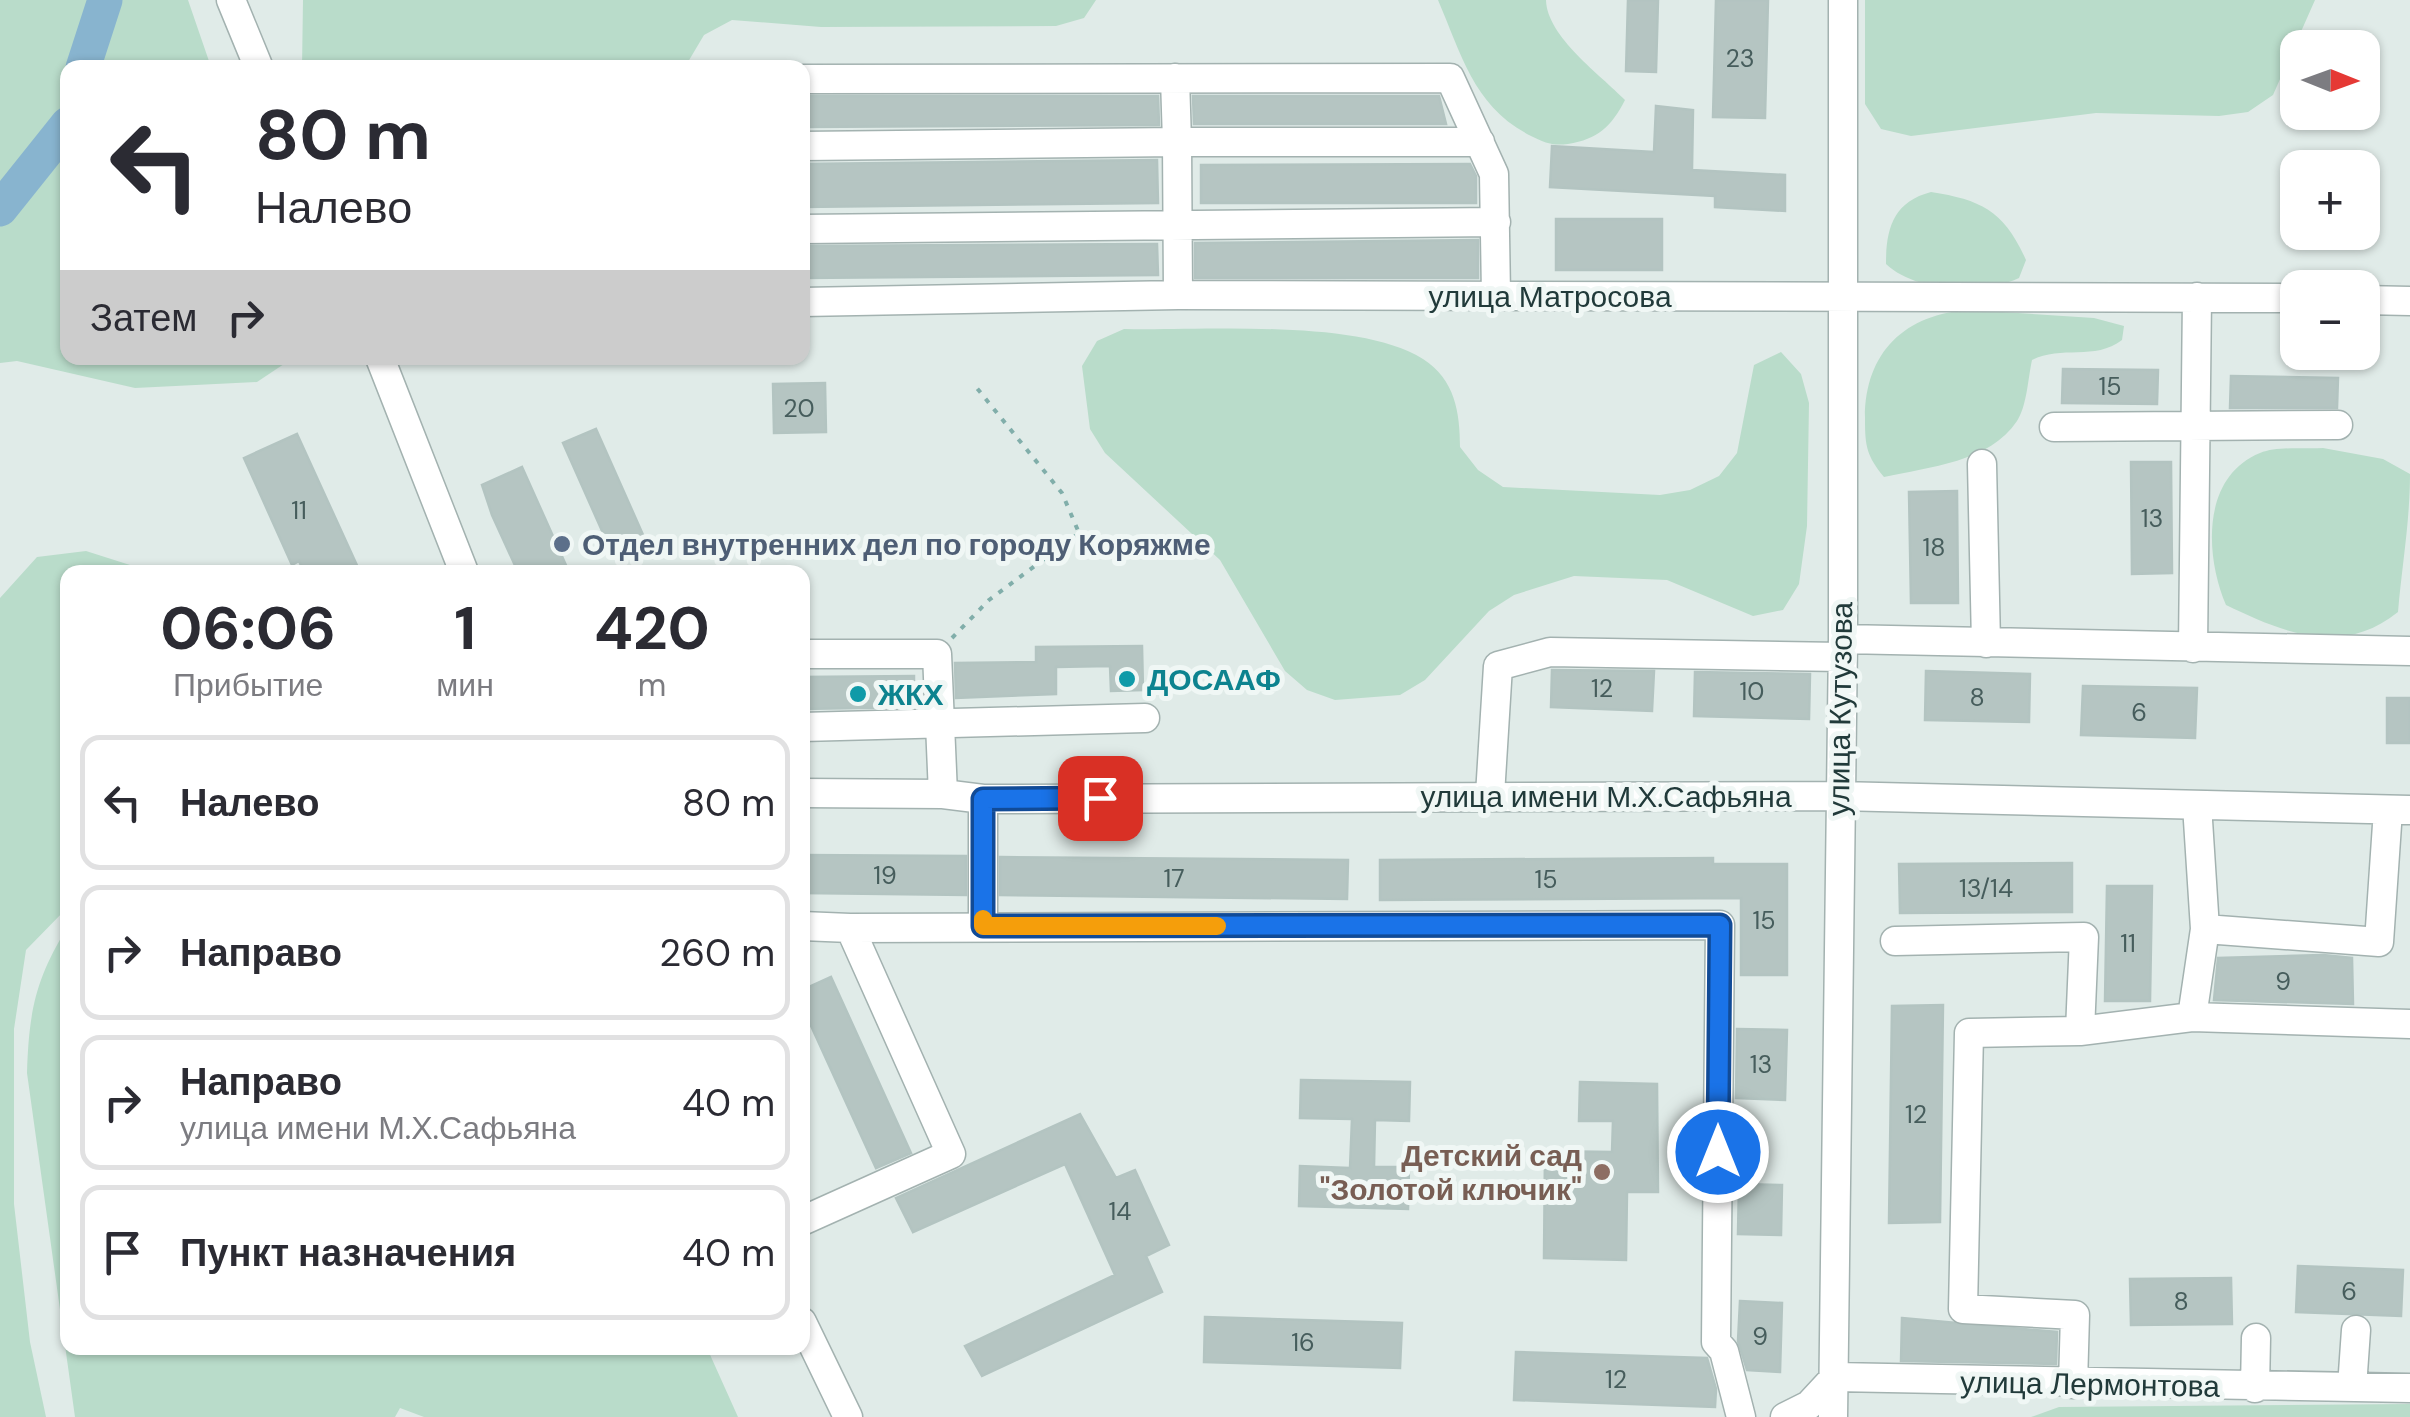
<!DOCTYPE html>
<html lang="ru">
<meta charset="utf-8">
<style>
:root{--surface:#fff;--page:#f2f2f3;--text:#2b2b33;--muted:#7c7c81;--line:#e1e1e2}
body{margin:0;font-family:"DM Sans",sans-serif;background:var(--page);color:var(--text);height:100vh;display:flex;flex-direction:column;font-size:38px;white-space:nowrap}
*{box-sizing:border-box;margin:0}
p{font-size:32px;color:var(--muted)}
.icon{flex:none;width:55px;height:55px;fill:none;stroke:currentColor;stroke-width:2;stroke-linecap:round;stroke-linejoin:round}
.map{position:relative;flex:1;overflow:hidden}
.details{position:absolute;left:60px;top:565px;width:750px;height:790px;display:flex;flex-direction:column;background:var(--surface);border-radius:20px;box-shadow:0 2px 8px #0004}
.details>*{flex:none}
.guide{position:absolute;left:60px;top:60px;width:750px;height:305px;border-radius:20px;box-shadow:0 2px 8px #0004;background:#fff;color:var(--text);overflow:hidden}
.needle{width:65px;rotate:91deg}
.buttons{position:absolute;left:2280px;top:30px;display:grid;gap:20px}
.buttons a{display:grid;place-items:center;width:100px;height:100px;border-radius:20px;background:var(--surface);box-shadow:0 2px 8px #0004;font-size:50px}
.pin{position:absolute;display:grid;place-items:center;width:85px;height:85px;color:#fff;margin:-42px;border-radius:20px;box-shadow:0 5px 15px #0006}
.me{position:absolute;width:110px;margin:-55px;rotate:0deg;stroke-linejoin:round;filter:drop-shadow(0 0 8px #0008)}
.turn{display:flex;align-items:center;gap:35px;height:210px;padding:0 30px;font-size:45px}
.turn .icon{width:130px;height:130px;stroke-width:2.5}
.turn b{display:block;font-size:70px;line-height:85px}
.then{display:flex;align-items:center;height:95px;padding:0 30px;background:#0003;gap:20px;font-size:38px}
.eta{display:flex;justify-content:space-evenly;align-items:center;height:170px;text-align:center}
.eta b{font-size:60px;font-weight:700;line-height:70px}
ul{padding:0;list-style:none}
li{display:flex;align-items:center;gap:30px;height:135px;margin:0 20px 15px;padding:0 10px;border:5px solid var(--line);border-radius:20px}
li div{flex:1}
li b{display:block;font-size:38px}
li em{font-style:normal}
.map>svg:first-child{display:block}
.green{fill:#b9dcca}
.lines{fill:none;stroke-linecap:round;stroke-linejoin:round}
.river{stroke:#88b4cf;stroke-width:35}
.building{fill:#b5c5c2;stroke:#b3c4c1;stroke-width:2.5}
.minor-casing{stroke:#a3b2b0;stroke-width:31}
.path{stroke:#81aeaa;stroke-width:4;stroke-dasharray:5 8;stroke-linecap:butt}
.minor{stroke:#fff;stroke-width:28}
.route-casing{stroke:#114b97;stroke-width:25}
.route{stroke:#1a73e8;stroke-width:18}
.slow{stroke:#f59e0b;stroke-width:18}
.service-dot{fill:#5c6f8a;stroke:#f0f7f5;stroke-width:4}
.culture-dot{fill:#0f9aa8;stroke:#f0f7f5;stroke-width:4}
.education-dot{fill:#8d6e63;stroke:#f0f7f5;stroke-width:4}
.labels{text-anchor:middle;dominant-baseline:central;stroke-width:10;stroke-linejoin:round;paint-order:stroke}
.number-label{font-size:25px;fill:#465d5c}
.street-label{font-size:30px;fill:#213a3a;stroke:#f0f7f5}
.service-label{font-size:30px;font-weight:bold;fill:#4e5e75;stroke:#f0f7f5;text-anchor:start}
.culture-label{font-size:30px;font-weight:bold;fill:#0d838f;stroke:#f0f7f5;text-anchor:start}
.education-label{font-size:30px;font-weight:bold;fill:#785e54;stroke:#f0f7f5;text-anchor:end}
</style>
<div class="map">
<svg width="2410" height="1417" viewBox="0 0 2410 1417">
<rect width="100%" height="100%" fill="#e0ebe8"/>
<!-- green -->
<path class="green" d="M0,0H188L211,67L68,68V358H293L257,382L135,388L17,361L0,363Z
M303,0H1096L1084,18L1056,26L821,27L732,20L704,35L685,67L302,68Z
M1438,0H1546C1547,37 1601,75 1625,100C1611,127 1598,139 1568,144C1552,146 1546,143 1531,136C1474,107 1462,56 1438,0Z
M1865,0H2315L2273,95L2248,112L2219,116L2096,113L1911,136L1881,129L1865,104Z
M1931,192C1982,200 2004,211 2026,260L2019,278C1983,295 1915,292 1886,264C1886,229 1893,202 1931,192Z
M1971,310L2094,318L2124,326L2122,340C2095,361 2061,345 2032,360C2028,378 2027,406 2017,421C1990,462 1929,467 1884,477C1867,456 1865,447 1865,420C1864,354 1904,313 1971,310Z
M1124,329C1203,331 1358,318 1423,359C1455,379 1460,413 1460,447L1478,470L1503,487L1660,495L1690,490L1719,476L1737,453L1754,365L1781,352L1801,374L1809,403L1807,526L1799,584L1783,610L1753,616L1667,580L1574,576L1514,595L1489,611L1425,680L1400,695L1335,700L1307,690L1285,671L1220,560L1105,453L1090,429L1082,366L1097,341Z
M2323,448L2383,459L2410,474C2410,521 2402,565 2398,612C2342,657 2284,633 2226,605C2205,556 2201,477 2260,453C2277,446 2303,449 2323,448Z
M86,551L152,572H68L67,908L26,950L14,1029V1204L30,1342L46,1417H0V598L37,557Z
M67,928L68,1348H707L738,1417H424L400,1408L395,1417H75L27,1073C29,1012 35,980 67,928Z
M2410,1404V1417H2031L2059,1407Z"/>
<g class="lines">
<!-- river -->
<path class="river" d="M83,68L105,0
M0,209L68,124"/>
</g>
<!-- building -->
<path class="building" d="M1628,0H1658L1656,72L1626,71Z
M1716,0H1768L1765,118L1713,117Z
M802,96H1158L1159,125L802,127Z
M1193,96H1439L1446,124H1194Z
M1656,106L1693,110L1692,170L1785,175V211L1715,207V196L1550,187L1552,146L1654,152Z
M1157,160L1158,203L802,207V164Z
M1470,164L1476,176V203H1201V165Z
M1556,219H1662V270H1556Z
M1478,240V278H1195V243Z
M1157,244L1158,275L802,278V246Z
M2063,369L2158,370L2157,404L2062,403Z
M2231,376L2338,378L2337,408H2230Z
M825,383L826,432L774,433L773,384Z
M596,429L644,537L611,551L563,443Z
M297,434L360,572H304L299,561L292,565L244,458Z
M2131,462H2171L2172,573L2132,574Z
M522,467L569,572H518L492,515L482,485Z
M1957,491L1958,603H1911L1909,492Z
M1142,646L1143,690L1111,691L1110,666L1056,667V694L956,698L955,663L1036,662V647Z
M1552,670L1654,671L1652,711L1551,707Z
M1926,671L2030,674L2029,722L1925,720Z
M1695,672L1810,674L1809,719L1694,716Z
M914,676V707L802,709V677Z
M2083,686L2197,688L2195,738L2081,735Z
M2387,698H2410V743H2387Z
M802,855L966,856V895L802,893Z
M1000,857L1348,860L1347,899L1000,895Z
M1713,858V864H1787V975H1741V898L1380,900V860Z
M2072,863V912L1900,913L1899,864Z
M2107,886H2152L2150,1001H2105Z
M2323,955L2352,958L2353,1004L2214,1000L2218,958Z
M831,977L911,1153L876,1168L802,1006V990Z
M1943,1005L1940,1222L1889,1223L1892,1006Z
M1737,1029L1787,1030L1785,1100L1736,1098Z
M1301,1080L1410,1082L1409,1121L1375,1120L1374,1167H1409L1408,1209L1299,1206L1300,1166L1350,1168L1352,1119L1300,1118Z
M1580,1082L1657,1084L1658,1192H1627L1626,1260L1544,1258L1545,1151L1612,1152L1613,1121H1579Z
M1080,1114L1116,1178L1135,1170L1169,1245L1146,1256L1162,1292L982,1376L965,1346L1115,1275L1065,1164L913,1232L896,1198Z
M1739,1184L1782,1185L1781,1235L1738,1234Z
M2298,1266L2403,1270L2401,1316L2296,1312Z
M2231,1278L2232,1324L2131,1325L2130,1279Z
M1740,1301L1782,1303L1780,1372L1747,1370L1738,1341Z
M1205,1317L1402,1323L1400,1368L1204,1362Z
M1902,1318L2057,1332L2056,1364L1901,1361Z
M1516,1352L1707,1358L1716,1389L1715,1407L1514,1400Z"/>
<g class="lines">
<!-- minor casing -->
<g class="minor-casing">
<path id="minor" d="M231,0L259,68
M1175,78L1177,142H1480
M802,79L1450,78L1494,174L1496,295
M802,146L1177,142L1178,295
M802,229L1496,222
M2362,300L2410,301
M802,302L1178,295L2298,298
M380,358L464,572
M2054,427L2338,425
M1982,464L1986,643
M1843,639L2410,651
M2193,648L2197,297
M802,654H937L943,794
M802,727L1145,718
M802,793L943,794L983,799L1838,796L2410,810
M1490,795L1498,666L1550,652L1842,657
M802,926L850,928
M983,927V799
M2205,929L2379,942L2388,810
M1895,941L2084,937L2080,1031
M2192,1017L2205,929L2197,805
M802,1221L951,1154L850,928L1720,925L1716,1342L1724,1351L1741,1417
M802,1322L848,1417
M2073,1384L2075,1315L1963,1309L1969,1033L2080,1031L2192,1017L2410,1024
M2352,1387L2356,1330
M2255,1388L2256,1338
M1785,1417L1809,1405L1835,1377L2410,1388
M1833,1417L1843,639V0"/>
</g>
<!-- path -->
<path class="path" d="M952,638L989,600L1079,533L1062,493L976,387"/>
<!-- minor -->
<use href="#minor" class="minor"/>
</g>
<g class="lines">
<!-- route casing -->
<g class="route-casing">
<path id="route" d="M1100,798L983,799V926L1720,925L1718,1152"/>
</g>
<!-- route -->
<use href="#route" class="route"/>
<!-- slow -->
<path class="slow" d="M983,919V926H1217"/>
</g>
<!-- markers -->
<circle class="service-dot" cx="562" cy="544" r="10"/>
<g class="culture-dot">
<circle cx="1127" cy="679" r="10"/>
<circle cx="858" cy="694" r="10"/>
</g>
<circle class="education-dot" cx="1602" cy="1172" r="10"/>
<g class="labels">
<!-- number labels -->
<g class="number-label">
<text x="1740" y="58">23</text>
<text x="2110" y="386">15</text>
<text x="799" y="408">20</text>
<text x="299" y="510">11</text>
<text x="2152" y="518">13</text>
<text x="1934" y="547">18</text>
<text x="1602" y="688">12</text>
<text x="1752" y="691">10</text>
<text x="1977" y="697">8</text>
<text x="2139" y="712">6</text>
<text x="885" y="875">19</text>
<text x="1174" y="878">17</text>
<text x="1546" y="879">15</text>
<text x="1986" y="888">13/14</text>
<text x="1764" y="920">15</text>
<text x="2128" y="943">11</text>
<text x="2283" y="981">9</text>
<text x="1761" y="1064">13</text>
<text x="1916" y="1114">12</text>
<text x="1120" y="1211">14</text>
<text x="2349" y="1291">6</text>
<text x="2181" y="1301">8</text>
<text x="1760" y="1336">9</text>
<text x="1303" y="1342">16</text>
<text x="1616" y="1379">12</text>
</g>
<!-- street labels -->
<g class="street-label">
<text x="1550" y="296">улица Матросова</text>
<text transform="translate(1840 709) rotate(-89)">улица Кутузова</text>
<text x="1606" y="796">улица имени М.Х.Сафьяна</text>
<text transform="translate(2090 1384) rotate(1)">улица Лермонтова</text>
</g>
<!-- service labels -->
<g class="service-label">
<text x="582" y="544">Отдел внутренних дел по городу Коряжме</text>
</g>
<!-- culture labels -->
<g class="culture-label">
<text x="1147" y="679">ДОСААФ</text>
<text x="878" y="694">ЖКХ</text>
</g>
<!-- education labels -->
<g class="education-label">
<text x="1582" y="1155">Детский сад<tspan x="1582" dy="34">"Золотой ключик"</tspan></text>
</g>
</g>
</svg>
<div class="buttons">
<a><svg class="needle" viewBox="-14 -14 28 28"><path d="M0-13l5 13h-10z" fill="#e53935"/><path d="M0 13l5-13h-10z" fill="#7c7c81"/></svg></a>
<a>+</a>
<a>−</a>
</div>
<div class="pin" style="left:1100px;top:798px;background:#d93025"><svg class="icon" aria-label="arrive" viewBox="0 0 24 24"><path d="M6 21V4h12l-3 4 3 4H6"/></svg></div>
<svg class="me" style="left:1718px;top:1152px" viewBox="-20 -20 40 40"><circle r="17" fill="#1a73e8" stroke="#fff" stroke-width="3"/><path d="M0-11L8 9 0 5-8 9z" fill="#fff"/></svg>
<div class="guide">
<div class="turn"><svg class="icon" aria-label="left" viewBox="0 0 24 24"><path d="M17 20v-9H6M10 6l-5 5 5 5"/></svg><div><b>80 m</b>Налево</div></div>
<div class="then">Затем<svg class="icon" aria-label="right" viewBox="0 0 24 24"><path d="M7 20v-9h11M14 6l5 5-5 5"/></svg></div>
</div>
<section class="details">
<div class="eta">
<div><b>06:06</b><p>Прибытие</p></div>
<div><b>1</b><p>мин</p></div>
<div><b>420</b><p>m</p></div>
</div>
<ul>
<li><svg class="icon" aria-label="left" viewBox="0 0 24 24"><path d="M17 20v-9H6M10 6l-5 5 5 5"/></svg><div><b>Налево</b></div><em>80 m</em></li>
<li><svg class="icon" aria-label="right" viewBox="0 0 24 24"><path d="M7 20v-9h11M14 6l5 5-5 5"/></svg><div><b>Направо</b></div><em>260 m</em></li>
<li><svg class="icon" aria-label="right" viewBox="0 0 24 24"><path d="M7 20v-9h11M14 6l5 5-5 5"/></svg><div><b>Направо</b><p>улица имени М.Х.Сафьяна</p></div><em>40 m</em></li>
<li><svg class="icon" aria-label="arrive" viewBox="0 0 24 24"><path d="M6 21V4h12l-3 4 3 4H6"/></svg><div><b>Пункт назначения</b></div><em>40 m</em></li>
</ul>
</section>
</div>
